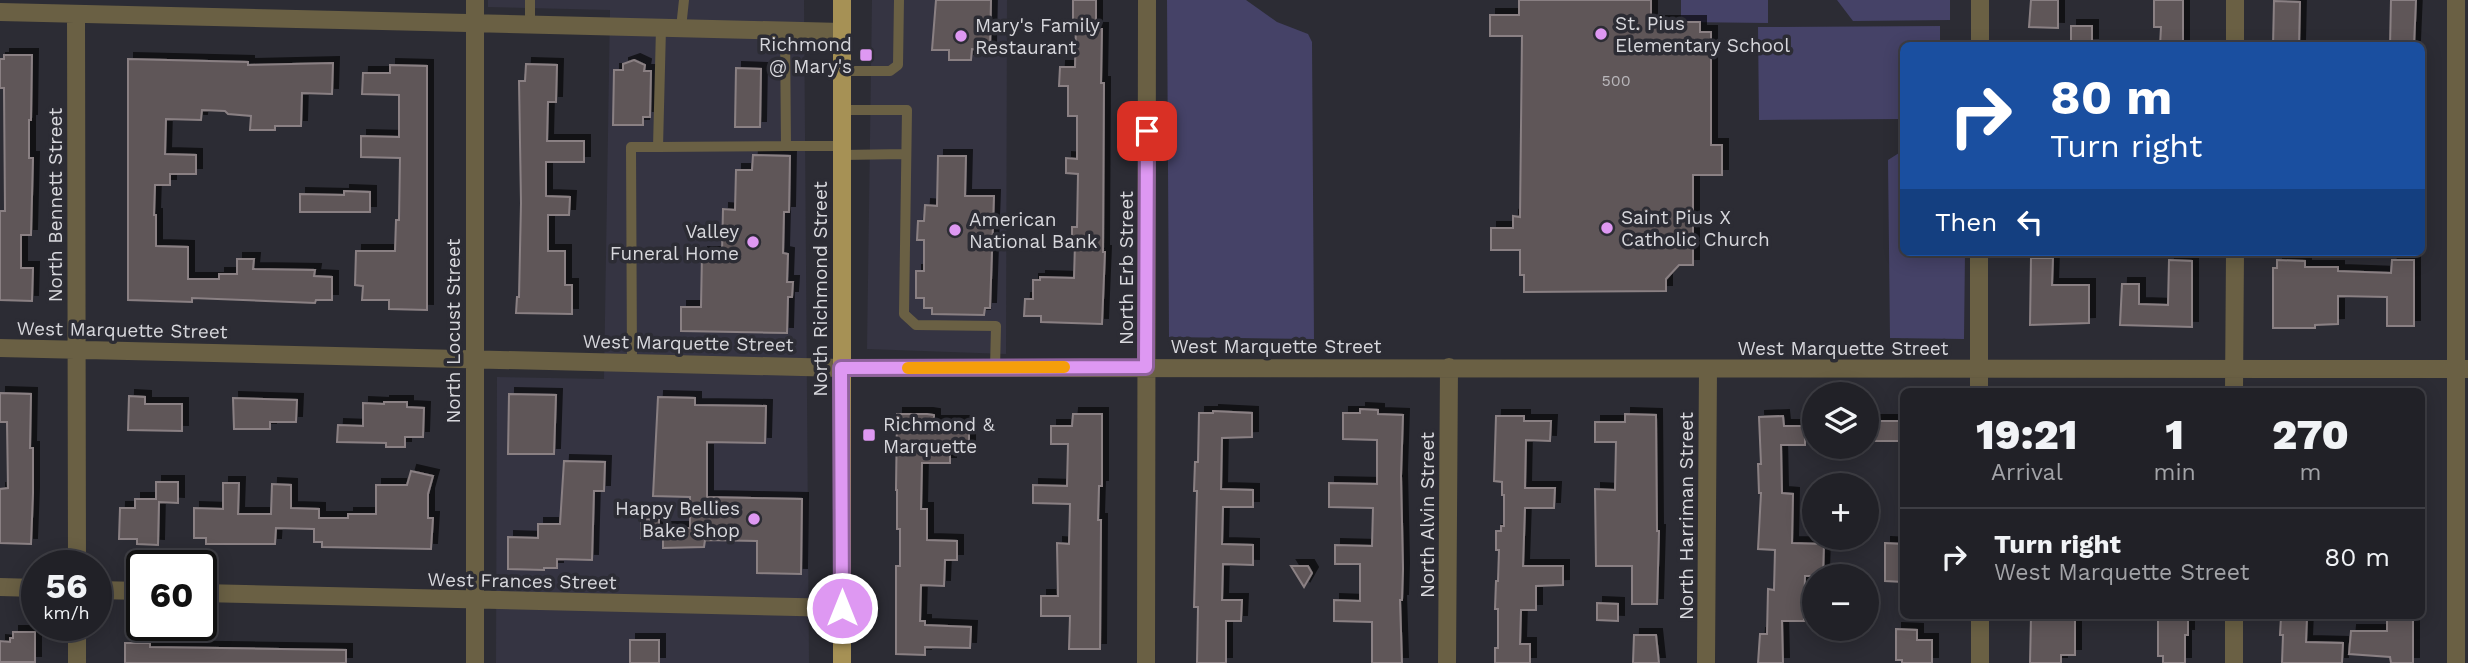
<!DOCTYPE html>
<meta charset="utf-8">
<style>
:root{--surface:#212127;--page:#29292f;--text:#f1f3f6;--muted:#a2a3a7;--line:#3e3e44}
body{margin:0;font-family:"Work Sans",sans-serif;background:var(--page);color:var(--text);height:100vh;display:flex;flex-direction:column;font-size:26px;white-space:nowrap}
*{box-sizing:border-box;margin:0}
p{font-size:23px;color:var(--muted)}
.icon{flex:none;width:38px;height:38px;fill:none;stroke:currentColor;stroke-width:2;stroke-linecap:round;stroke-linejoin:round}
.map{position:relative;flex:1;overflow:hidden}
.details{position:absolute;left:1900px;top:388px;width:525px;height:231px;display:flex;flex-direction:column;background:var(--surface);border-radius:10px;box-shadow:0 4px 18px #0003,0 0 0 2px var(--line)}
.details>*{flex:none}
.top-card{position:absolute;left:1900px;top:42px;width:525px;height:214px;border-radius:10px;box-shadow:0 4px 18px #0003,0 0 0 2px var(--line);background:#1a4fa0;color:#fff;overflow:hidden}
.buttons{position:absolute;left:1802px;top:382px;display:grid;gap:14px}
.buttons a{display:grid;place-items:center;width:77px;height:77px;border-radius:50%;background:var(--surface);box-shadow:0 4px 18px #0003,0 0 0 2px var(--line);font-size:35px}
.speed{position:absolute;left:21px;top:550px;display:flex;gap:14px;font-size:35px;font-weight:700;text-align:center}
.speed>*{display:grid;place-content:center;width:91px;height:91px;border-radius:50%;background:var(--surface);box-shadow:0 4px 18px #0003,0 0 0 2px var(--line);line-height:1}
.speed small{font-size:18px;font-weight:400}
.speed .limit{border:4px solid #111;border-radius:10px;background:#fff;color:#111}
.pin{position:absolute;display:grid;place-items:center;width:60px;height:60px;color:#fff;margin:-30px;border-radius:14px;box-shadow:0 4px 10px #0006}
.me{position:absolute;width:77px;margin:-38px;rotate:0deg;stroke-linejoin:round;filter:drop-shadow(0 0 5px #0008)}
.turn{display:flex;align-items:center;gap:24px;height:147px;padding:0 35px;font-size:32px}
.turn .icon{width:91px;height:91px;stroke-width:2.5}
.turn b{display:block;font-size:49px;line-height:60px}
.then{display:flex;align-items:center;height:66px;padding:0 35px;background:#0003;gap:14px;font-size:26px}
.eta{display:flex;justify-content:space-evenly;align-items:center;height:119px;text-align:center}
.eta b{font-size:42px;font-weight:800;line-height:49px}
ul{padding:0;list-style:none}
li{display:flex;align-items:center;gap:21px;height:98px;padding:0 35px;border-top:2px solid var(--line)}
li div{flex:1}
li b{display:block;font-size:26px}
li em{font-style:normal}
.map>svg:first-child{display:block}
.built{fill:#353442}
.green{fill:#454267}
.building{fill:#5f5659;stroke:#8a8083;stroke-width:2;filter:url(#shadow)}
.lines{fill:none;stroke-linecap:round;stroke-linejoin:round}
.lane{stroke:#6a6044;stroke-width:10}
.street{stroke:#6a6044;stroke-width:18}
.primary{stroke:#a69155;stroke-width:18}
.route-casing{stroke:#90639d;stroke-width:18}
.route{stroke:#de98f2;stroke-width:12}
.slow{stroke:#f59e0b;stroke-width:12}
.poi-dot{fill:#de98f2;stroke:#2c2c34;stroke-width:2.5}
.labels{text-anchor:middle;dominant-baseline:central;stroke-width:7;stroke-linejoin:round;paint-order:stroke}
.number-label{font-size:16px;fill:#b9b7bb}
.poi-label{font-size:19px;fill:#d7d7dc;stroke:#2c2c34;text-anchor:start}
.street-label{font-size:19px;fill:#d7d7dc;stroke:#2c2c34}
</style>
<div class="map">
<svg width="2468" height="663" viewBox="0 0 2468 663">
<defs>
<filter id="shadow"><feDropShadow dx="6" dy="-6" stdDeviation="0" flood-color="#0009"/></filter>
</defs>
<rect width="100%" height="100%" fill="#2c2c34"/>
<!-- built -->
<path class="built" d="M488,0H804L809,663H496L497,377L604,379L610,10L488,7Z
M872,0H1007L1006,354L867,349Z"/>
<!-- green -->
<path class="green" d="M1167,0H1246L1277,22L1308,34L1312,42L1314,339L1169,337Z
M1681,0H1768V23L1681,22Z
M1837,0H1950V20L1853,21Z
M1940,26V45L1904,46V119L1759,120L1758,27Z
M1899,153H1904V252H1965L1964,339L1890,338L1888,160Z"/>
<!-- building -->
<path class="building" d="M936,0H991L990,50L972,49L971,60H949V50H932Z
M1073,0H1096V29H1102L1101,83H1104L1103,252H1105L1102,324L1041,322V316H1024L1025,299H1033V280H1040V277L1074,278L1075,243H1072V227H1077L1078,174L1066,173V158L1077,159V116H1068V86H1059L1060,67H1075L1076,22H1073Z
M1519,0H1651V22H1700V32H1711V145H1722V175H1693V265H1679L1666,279V291L1524,292V275H1520V250H1491V228H1513V216L1520,217L1522,36H1490V15H1519Z
M2031,0H2058V28L2029,27Z
M2154,0H2183V46H2160L2161,27H2154Z
M2391,0H2416L2414,46H2390Z
M2274,1L2300,2L2299,46H2273Z
M2071,26H2092V44H2071Z
M4,55H32L31,120H29V158H33L31,235H21V268H33L32,301L0,300V211H5L4,88H0V59H4Z
M128,59L248,62V65L333,63L332,94L302,93L301,126H275V130H250L251,116L228,114L225,111L202,110L201,120L166,119L165,154L196,155V174H170V185H155L154,215H156V246L188,247V279H219V274H237V259H254L253,269L315,270L314,276L332,277V300H316L315,303L192,298V302L128,300Z
M634,60L645,65L644,71H651L650,117H643V125H613L614,70H623V64Z
M526,64L557,65L556,102H548L547,141H584V162H546V196L570,197L569,215H548V251H565V285H572V314L516,313L517,297H519L521,203L519,81H525Z
M390,65L427,66V310L389,309V300H362L363,286L355,285L356,251H395L396,220H399L400,158L361,157V136L399,137V95L362,94L363,73H390Z
M736,68L761,69L760,127H735Z
M753,155L790,156L789,212H784L783,253L788,254L787,282H793L792,297H788L787,333L681,331V307H701L702,253H722L723,209L735,210L736,170H752Z
M938,156H966L965,196H994L990,308H985L984,315L932,314V308H924V298H916V271H924V240H917L918,221H924L925,205L937,206Z
M344,191L370,192V212H300V194L344,195Z
M2031,258H2053L2052,285H2089V323L2030,325Z
M2169,260L2192,261V327L2120,325L2122,284H2139V304L2168,305Z
M2277,260L2305,261V267H2338V271L2391,273L2392,260H2414V326H2387V297L2338,296V324L2315,325V328H2273V268H2277Z
M0,393L31,394L30,448H33V493L31,544L0,543V489L8,488L7,422H0Z
M509,394L556,395L554,454H508Z
M129,396L145,397V404H182V431L128,430Z
M658,397L695,398V405L766,406L765,443L707,442V497L802,499L801,574L757,573V541L705,540L704,547L663,548V528H690V497L653,496Z
M233,398L297,400L296,422H270V429H234Z
M384,402H407V407L424,408L423,437H405V447H386V443L337,442L338,425L363,426V403L384,404Z
M1360,409L1378,410V414L1403,415L1401,476L1403,569L1402,600H1400L1402,663H1372V622L1334,621V600L1360,601V564H1335V545L1372,546L1373,508L1329,507V483L1377,484V440L1343,439V413H1360Z
M1213,411L1252,413V437L1222,438L1221,489L1253,490V507H1223L1222,544L1253,545V565L1223,564L1222,600H1242L1241,621H1226V663H1197L1198,607H1194L1197,491H1194L1195,462H1198L1199,413H1213Z
M897,414H927L934,415V422H969V446H950V463H922L921,509H927V540L957,541V560H945L944,586L921,585L920,621H925V625L971,627L970,648L925,647V655L896,654V566H900V529H897V490H896Z
M1073,414H1102V486H1099L1098,520H1101L1100,649H1069L1070,616H1041V596H1058L1057,543L1069,544L1070,504L1033,503V485L1067,486L1068,444H1051V426H1072Z
M1625,414L1656,415L1657,531H1659L1657,604H1632V566H1596L1595,489L1615,490L1616,442H1595V422H1625Z
M1496,416H1524V421H1551L1550,441L1526,440L1525,488H1555L1554,508H1525L1523,566H1563V585L1536,586V610H1521L1520,644H1530V663H1495V648H1498V609H1495L1496,581H1498L1499,550H1496V531H1501V526H1504V495H1502V482L1494,481Z
M1783,416L1784,426H1805V445H1781L1782,493L1793,494L1792,543L1824,544L1823,576H1805L1804,621H1782L1783,663H1758L1760,634H1767L1768,589L1774,590L1775,550L1758,549L1761,493H1759L1758,464H1761L1759,417Z
M1867,421H1904V441H1867Z
M564,461L605,462L604,491H594L592,560L557,559V568H544V570L508,569V537L538,538V524H560Z
M411,471L433,476L428,494V518H433L431,549L322,547V542H314V529L276,528L275,544H206V538H194V508L223,509V483H239L238,514H271L272,484L291,485V508L319,509V518H348V514H376V485H407Z
M156,482H178V503L159,502L158,545L137,544V539H119L120,508H135V499H156Z
M641,519L659,520V538H641Z
M1885,543L1903,544V582L1885,581Z
M1291,566H1308L1312,573L1304,587Z
M1597,603L1618,604V621L1597,620Z
M2031,617L2075,618V655H2061V663H2030Z
M2281,617L2307,618L2306,642L2343,643L2342,663H2282L2283,635H2280Z
M2387,618H2413V663H2391L2390,657L2349,654L2351,631H2387Z
M2158,620H2188V635H2185V663H2163V656H2158Z
M1896,629L1917,630V640H1932V663H1902V660H1896Z
M13,632H35V662H0V641L10,642V638H13Z
M1634,635H1656L1659,663H1633Z
M630,640H659V663H630Z
M125,643H150V647L346,650V663H125Z"/>
<g class="lines">
<!-- lane -->
<path class="lane" d="M530,24V0
M681,28L684,0
M785,30L786,146H842
M842,71H890L898,65L899,0
M842,110H907L904,314L916,325L996,326L995,368
M658,147L786,146
M842,155L906,154
M632,363L631,147H658L661,28"/>
<!-- street -->
<path class="street" d="M2235,0V46
M0,12L842,32
M76,14L77,565
M1980,46V0
M0,348L841,368L2468,369
M1979,392V252
M2234,392L2235,252
M0,587L37,588
M96,590L142,591
M201,593L842,608
M1980,616V663
M2234,616V663
M77,663V625
M475,663V0
M1146,663L1147,0
M1447,663L1449,367
M1706,663L1708,369
M2456,663V0"/>
<!-- primary -->
<path class="primary" d="M842,663V0"/>
</g>
<g class="lines">
<!-- route casing -->
<g class="route-casing">
<path id="route" d="M842,608L841,368L1146,367L1147,131"/>
</g>
<!-- route -->
<use href="#route" class="route"/>
<!-- slow -->
<path class="slow" d="M908,368L1064,367"/>
</g>
<!-- markers -->
<g class="poi-dot">
<circle cx="1601" cy="34" r="7"/>
<circle cx="961" cy="36" r="7"/>
<rect x="859" y="48" width="14" height="14" rx="3.5"/>
<circle cx="1607" cy="228" r="7"/>
<circle cx="955" cy="230" r="7"/>
<circle cx="753" cy="242" r="7"/>
<rect x="862" y="428" width="14" height="14" rx="3.5"/>
<circle cx="754" cy="519" r="7"/>
</g>
<g class="labels">
<!-- number labels -->
<g class="number-label">
<text x="1616" y="80">500</text>
</g>
<!-- poi labels -->
<g class="poi-label">
<text x="1615" y="23">St. Pius<tspan x="1615" dy="22">Elementary School</tspan></text>
<text x="975" y="25">Mary's Family<tspan x="975" dy="22">Restaurant</tspan></text>
<text x="852" y="44" text-anchor="end">Richmond<tspan x="852" dy="22">@ Mary's</tspan></text>
<text x="1621" y="217">Saint Pius X<tspan x="1621" dy="22">Catholic Church</tspan></text>
<text x="969" y="219">American<tspan x="969" dy="22">National Bank</tspan></text>
<text x="739" y="231" text-anchor="end">Valley<tspan x="739" dy="22">Funeral Home</tspan></text>
<text x="883" y="424">Richmond &amp;<tspan x="883" dy="22">Marquette</tspan></text>
<text x="740" y="508" text-anchor="end">Happy Bellies<tspan x="740" dy="22">Bake Shop</tspan></text>
</g>
<!-- street labels -->
<g class="street-label">
<text transform="translate(55 205) rotate(-90)">North Bennett Street</text>
<text transform="translate(1126 268) rotate(-90)">North Erb Street</text>
<text transform="translate(820 289) rotate(-90)">North Richmond Street</text>
<text transform="translate(122 330) rotate(1)">West Marquette Street</text>
<text transform="translate(453 331) rotate(-90)">North Locust Street</text>
<text transform="translate(688 343) rotate(1)">West Marquette Street</text>
<text x="1276" y="346">West Marquette Street</text>
<text x="1843" y="348">West Marquette Street</text>
<text transform="translate(1427 515) rotate(-90)">North Alvin Street</text>
<text transform="translate(1686 516) rotate(-90)">North Harriman Street</text>
<text transform="translate(522 581) rotate(1)">West Frances Street</text>
</g>
</g>
</svg>
<div class="buttons">
<a><svg class="icon" aria-label="layers" viewBox="0 0 24 24"><path d="M12 4l9 5-9 5-9-5zM3 14l9 5 9-5"/></svg></a>
<a>+</a>
<a>−</a>
</div>
<div class="speed"><div>56<small>km/h</small></div><div class="limit">60</div></div>
<div class="pin" style="left:1147px;top:131px;background:#d93025"><svg class="icon" aria-label="arrive" viewBox="0 0 24 24"><path d="M6 21V4h12l-3 4 3 4H6"/></svg></div>
<svg class="me" style="left:842px;top:608px" viewBox="-20 -20 40 40"><circle r="17" fill="#de98f2" stroke="#fff" stroke-width="3"/><path d="M0-11L8 9 0 5-8 9z" fill="#fff"/></svg>
<div class="top-card">
<div class="turn"><svg class="icon" aria-label="right" viewBox="0 0 24 24"><path d="M7 20v-9h11M14 6l5 5-5 5"/></svg><div><b>80 m</b>Turn right</div></div>
<div class="then">Then<svg class="icon" aria-label="left" viewBox="0 0 24 24"><path d="M17 20v-9H6M10 6l-5 5 5 5"/></svg></div>
</div>
<section class="details">
<div class="eta">
<div><b>19:21</b><p>Arrival</p></div>
<div><b>1</b><p>min</p></div>
<div><b>270</b><p>m</p></div>
</div>
<ul>
<li><svg class="icon" aria-label="right" viewBox="0 0 24 24"><path d="M7 20v-9h11M14 6l5 5-5 5"/></svg><div><b>Turn right</b><p>West Marquette Street</p></div><em>80 m</em></li>
</ul>
</section>
</div>
